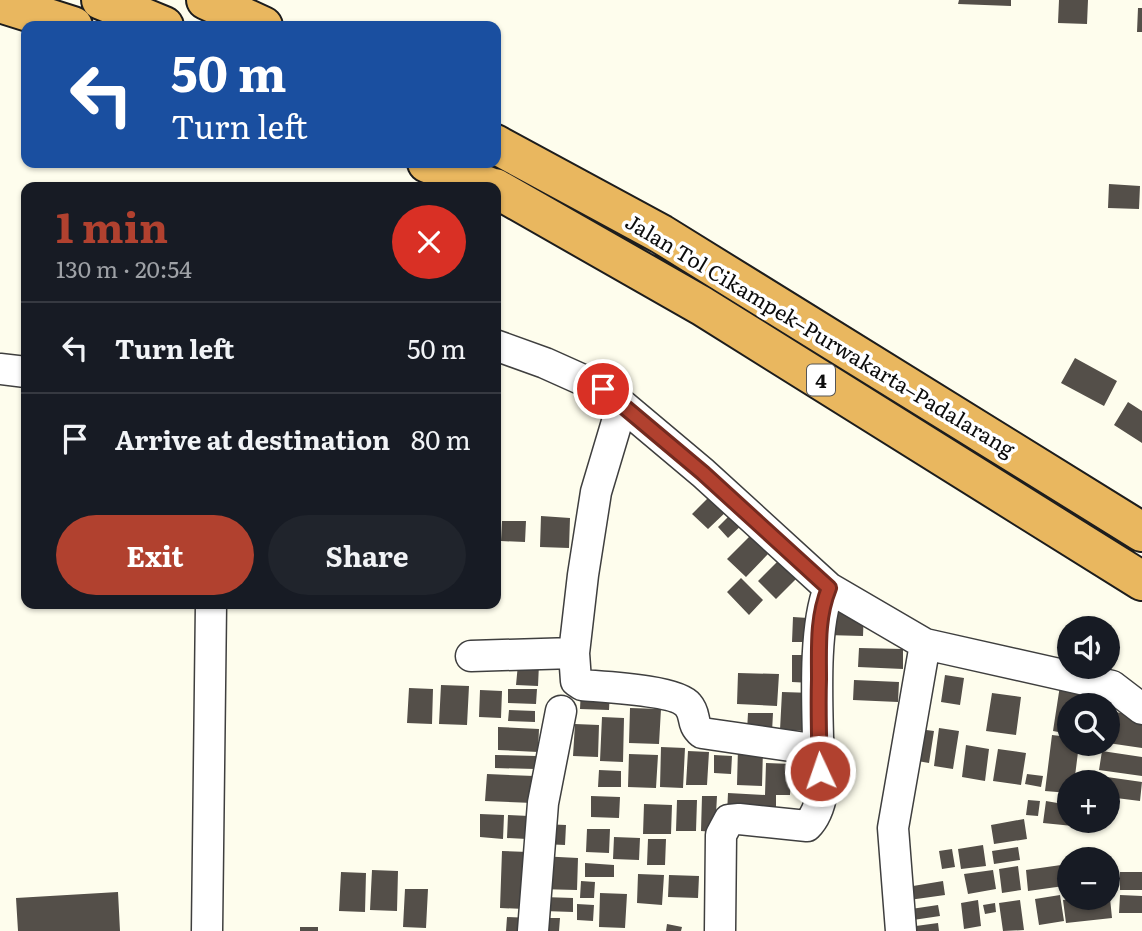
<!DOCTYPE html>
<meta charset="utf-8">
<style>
:root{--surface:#171b24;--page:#20242c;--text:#f1f3f6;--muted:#9ea1a6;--line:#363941;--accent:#b1412f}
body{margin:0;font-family:Literata,serif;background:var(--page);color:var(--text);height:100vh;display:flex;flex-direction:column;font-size:26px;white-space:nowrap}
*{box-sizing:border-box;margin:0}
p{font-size:23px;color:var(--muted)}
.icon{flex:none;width:38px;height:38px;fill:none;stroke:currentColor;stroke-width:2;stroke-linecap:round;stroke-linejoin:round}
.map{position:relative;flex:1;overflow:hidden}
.sheet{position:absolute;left:21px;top:182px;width:480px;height:427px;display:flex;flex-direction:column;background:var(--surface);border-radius:14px;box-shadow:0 2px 5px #0004}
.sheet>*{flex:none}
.top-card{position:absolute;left:21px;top:21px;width:480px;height:147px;border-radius:14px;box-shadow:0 2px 5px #0004;background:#1a4fa0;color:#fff;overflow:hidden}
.tools{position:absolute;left:1057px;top:616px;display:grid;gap:14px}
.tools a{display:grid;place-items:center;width:63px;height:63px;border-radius:50%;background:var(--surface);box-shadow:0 2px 5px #0004;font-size:35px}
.pin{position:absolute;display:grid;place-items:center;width:60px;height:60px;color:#fff;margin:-30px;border:4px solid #fff;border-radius:50%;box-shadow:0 2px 7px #0007}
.me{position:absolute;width:77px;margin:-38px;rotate:357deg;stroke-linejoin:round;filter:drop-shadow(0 0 5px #0008)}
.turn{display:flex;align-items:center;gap:24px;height:147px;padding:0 35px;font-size:32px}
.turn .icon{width:91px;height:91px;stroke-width:2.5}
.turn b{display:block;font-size:49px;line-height:60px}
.round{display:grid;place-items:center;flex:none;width:74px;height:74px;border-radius:37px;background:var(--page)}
.overview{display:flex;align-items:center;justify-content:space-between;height:119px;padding:0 35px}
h1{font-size:42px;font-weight:700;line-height:52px;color:var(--accent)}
.primary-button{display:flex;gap:14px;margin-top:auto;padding:14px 35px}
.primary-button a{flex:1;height:80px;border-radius:42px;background:var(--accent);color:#fff;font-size:28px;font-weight:700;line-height:80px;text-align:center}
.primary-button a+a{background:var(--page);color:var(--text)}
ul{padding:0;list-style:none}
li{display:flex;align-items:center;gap:21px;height:91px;padding:0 35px;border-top:2px solid var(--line)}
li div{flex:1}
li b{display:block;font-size:26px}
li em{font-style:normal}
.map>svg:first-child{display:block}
.building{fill:#544f49}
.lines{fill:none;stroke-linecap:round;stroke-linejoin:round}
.street-casing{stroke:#3f3f3f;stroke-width:33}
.highway-casing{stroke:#1d1d1d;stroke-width:42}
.street{stroke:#fff;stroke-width:30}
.highway{stroke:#e9b75f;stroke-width:38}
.route-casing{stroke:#732a1f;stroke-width:18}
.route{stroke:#b1412f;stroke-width:12}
.labels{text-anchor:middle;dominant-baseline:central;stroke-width:7;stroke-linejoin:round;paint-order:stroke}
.shield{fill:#fff;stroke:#555;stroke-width:2}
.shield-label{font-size:19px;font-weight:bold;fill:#0c0c0c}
.street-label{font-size:21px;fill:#0c0c0c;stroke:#fff}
</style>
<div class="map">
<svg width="1142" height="931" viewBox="0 0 1142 931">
<rect width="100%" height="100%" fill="#fefded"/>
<!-- building -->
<path class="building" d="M959,0H1011V6L958,4Z
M1059,0H1088L1087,24L1058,23Z
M1138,8H1142V32H1137Z
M1109,184L1140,186L1139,209L1108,208Z
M1075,358L1117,381L1104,406L1061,383Z
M1128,402L1142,411V443L1114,425Z
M713,493L729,509L708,529L692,514Z
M734,511L745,522L728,538L718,527Z
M541,516L570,518L569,548L540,547Z
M502,521H526L525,542L501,541Z
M750,536L768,554L746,577L727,559Z
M784,555L802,573L776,599L758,581Z
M741,578L763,600L749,615L727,592Z
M827,607L864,608L863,636L826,635Z
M793,617L808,618L807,642H792Z
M859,648L903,649V669L858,667Z
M792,655H814L812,683L792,682Z
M518,664H539L538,686L516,685Z
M738,673L779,674L777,706L737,704Z
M945,675L964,678L960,705L941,702Z
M1061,679L1091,684L1088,705H1069V734L1053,731Z
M854,680L899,682L898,702L853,700Z
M441,685L469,686L467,725L439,724Z
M409,688L433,689L432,724L407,723Z
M581,688L610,689L609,710L580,709Z
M508,689H537L536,704L508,703Z
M480,690L502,691L501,718L479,717Z
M782,692L813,693L811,731L780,730Z
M992,693L1021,697L1016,735L986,731Z
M630,708L661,709L659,744L629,743Z
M509,710L535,711V722L508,721Z
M1108,711L1142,716V748L1108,743Z
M748,713H773L772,732L747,731Z
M602,717L624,718L623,762L600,761Z
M575,724L599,725L598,757L573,756Z
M498,727L539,729L538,752L498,750Z
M911,728L934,731L929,763L906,759Z
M939,728L959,731L953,769L934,766Z
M1052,735L1069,737V744H1079L1075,776L1093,778V782H1069V793L1045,791Z
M966,745L989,749L985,781L962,777Z
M661,747L685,748L683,788L660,787Z
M738,748L763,749L762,786L737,785Z
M998,749L1026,753L1021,785L993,781Z
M688,751L709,752L707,785H686Z
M1102,751L1142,757V776L1099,770Z
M629,754L658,755L656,788L628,787Z
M495,755L536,756L535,769L495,768Z
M714,755L732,756L731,774L714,773Z
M766,763L792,764L790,795H776V816L727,814L728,793L765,795Z
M599,770L621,771V787H598Z
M487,774L534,776L533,803L485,801Z
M1027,774L1043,776L1041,787L1025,784Z
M1107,777L1142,782L1140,801L1108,797Z
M591,796L620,797L619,818L591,817Z
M702,796H717L715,832L701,831Z
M677,800H697L696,831H676Z
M1028,800L1040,801L1038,816L1026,815Z
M1046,801L1069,805V821H1073V826L1043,823Z
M644,804L672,805L671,834H643Z
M480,814L504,815L503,839L480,837Z
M508,815L529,816L527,839L507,838Z
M1024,819L1027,839L994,844L991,825Z
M542,824L566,825L565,845L542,844Z
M587,829H610L609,853L586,852Z
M614,837L640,838L639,860L613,859Z
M648,839H666L665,865H647Z
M983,845L986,866L961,869L958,849Z
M1018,847L1020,860L994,864L992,851Z
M952,849L955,867L942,869L939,851Z
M502,851L528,852L525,909L500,908Z
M539,856L578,858L577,890L538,889Z
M585,863L614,865V877H585Z
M1061,865L1064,886L1028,891L1026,870Z
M1018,866L1021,890L1002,893L999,869Z
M372,870L398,871L397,911L370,910Z
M993,870L996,889L968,894L964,874Z
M341,872L366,873L365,912L339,911Z
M1120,872H1142V890H1120Z
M638,874L664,875L662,905L637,903Z
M669,875L699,876L698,898L668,897Z
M581,881L595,882L594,898H580Z
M943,881L945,895L909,900L907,887Z
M405,889H428L426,928L403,927Z
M118,892L120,931H18L16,898Z
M600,893L627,894L625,928L599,927Z
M1060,895L1064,921L1039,925L1035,899Z
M1120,895L1142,896V913H1119Z
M544,897L573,898V912L544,911Z
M1078,898H1110L1112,918L1066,923L1063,900Z
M978,900L981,926L964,929L961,903Z
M1020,900L1024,930L1003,931L999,903Z
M995,903L996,912L985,914L983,905Z
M577,904L594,905L593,921L577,920Z
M938,905L940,916L913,920L911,909Z
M507,917L531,918L530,931H506Z
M538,918H560L559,931H537Z
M938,923L939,931H901V928Z
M667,924L682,927L681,931H666Z
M300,927H318V931H300Z"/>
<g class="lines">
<!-- street casing -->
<g class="street-casing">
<path id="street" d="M495,345L545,363L603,389L703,473L829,588L925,644L1112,686L1142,709
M0,369L26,372
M622,405L596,492L583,575L574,653L576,681L582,685C603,687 676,690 688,705C697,715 690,723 702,733L819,750
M471,656L574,653
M207,931L211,604
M533,931L543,803L561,711
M720,931L721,835L729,820L739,819L807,826C815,818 820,804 822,792C824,775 819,756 818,738C817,695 814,627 829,588
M901,931L893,828L925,644"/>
</g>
<!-- highway casing -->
<g class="highway-casing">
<path id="highway" d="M101,0L164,26
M206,0L263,26
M0,3L73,26
M495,144L661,234L1142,532
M427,163L490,187
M495,188L702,306L1142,581"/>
</g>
<!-- street -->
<use href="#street" class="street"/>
<!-- highway -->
<use href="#highway" class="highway"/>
</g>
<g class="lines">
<!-- route casing -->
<g class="route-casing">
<path id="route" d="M603,389L703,473L829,588C817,618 819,647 819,679C818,710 819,740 820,771"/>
</g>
<!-- route -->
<use href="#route" class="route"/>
</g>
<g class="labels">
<!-- shield labels -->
<rect class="shield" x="807" y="364.5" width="28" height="31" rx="5"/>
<g class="shield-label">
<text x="821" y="380">4</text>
</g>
<!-- street labels -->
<g class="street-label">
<text transform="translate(821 334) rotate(31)">Jalan Tol Cikampek–Purwakarta–Padalarang</text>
</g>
</g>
</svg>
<div class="tools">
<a><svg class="icon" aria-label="sound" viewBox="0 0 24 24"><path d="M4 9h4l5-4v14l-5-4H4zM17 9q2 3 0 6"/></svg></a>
<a><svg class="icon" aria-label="search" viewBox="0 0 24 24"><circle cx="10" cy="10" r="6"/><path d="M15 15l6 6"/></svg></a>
<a>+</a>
<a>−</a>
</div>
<div class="pin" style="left:603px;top:389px;background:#d93025"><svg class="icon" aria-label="arrive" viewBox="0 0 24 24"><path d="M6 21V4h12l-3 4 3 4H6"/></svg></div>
<svg class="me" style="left:820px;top:771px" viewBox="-20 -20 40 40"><circle r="17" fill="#b1412f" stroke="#fff" stroke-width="3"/><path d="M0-11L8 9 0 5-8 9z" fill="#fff"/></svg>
<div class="top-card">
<div class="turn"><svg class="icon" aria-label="left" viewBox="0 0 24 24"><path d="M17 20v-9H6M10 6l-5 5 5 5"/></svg><div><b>50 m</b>Turn left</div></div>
</div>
<section class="sheet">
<div class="overview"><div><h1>1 min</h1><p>130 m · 20:54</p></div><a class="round" style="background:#d93025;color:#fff"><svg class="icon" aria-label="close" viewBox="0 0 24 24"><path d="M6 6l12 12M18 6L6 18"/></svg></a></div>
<ul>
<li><svg class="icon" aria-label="left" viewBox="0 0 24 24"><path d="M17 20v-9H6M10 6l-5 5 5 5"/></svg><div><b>Turn left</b></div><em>50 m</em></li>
<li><svg class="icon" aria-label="arrive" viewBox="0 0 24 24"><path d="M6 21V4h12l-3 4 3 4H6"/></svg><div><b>Arrive at destination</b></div><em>80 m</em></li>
</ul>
<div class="primary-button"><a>Exit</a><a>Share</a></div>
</section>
</div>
